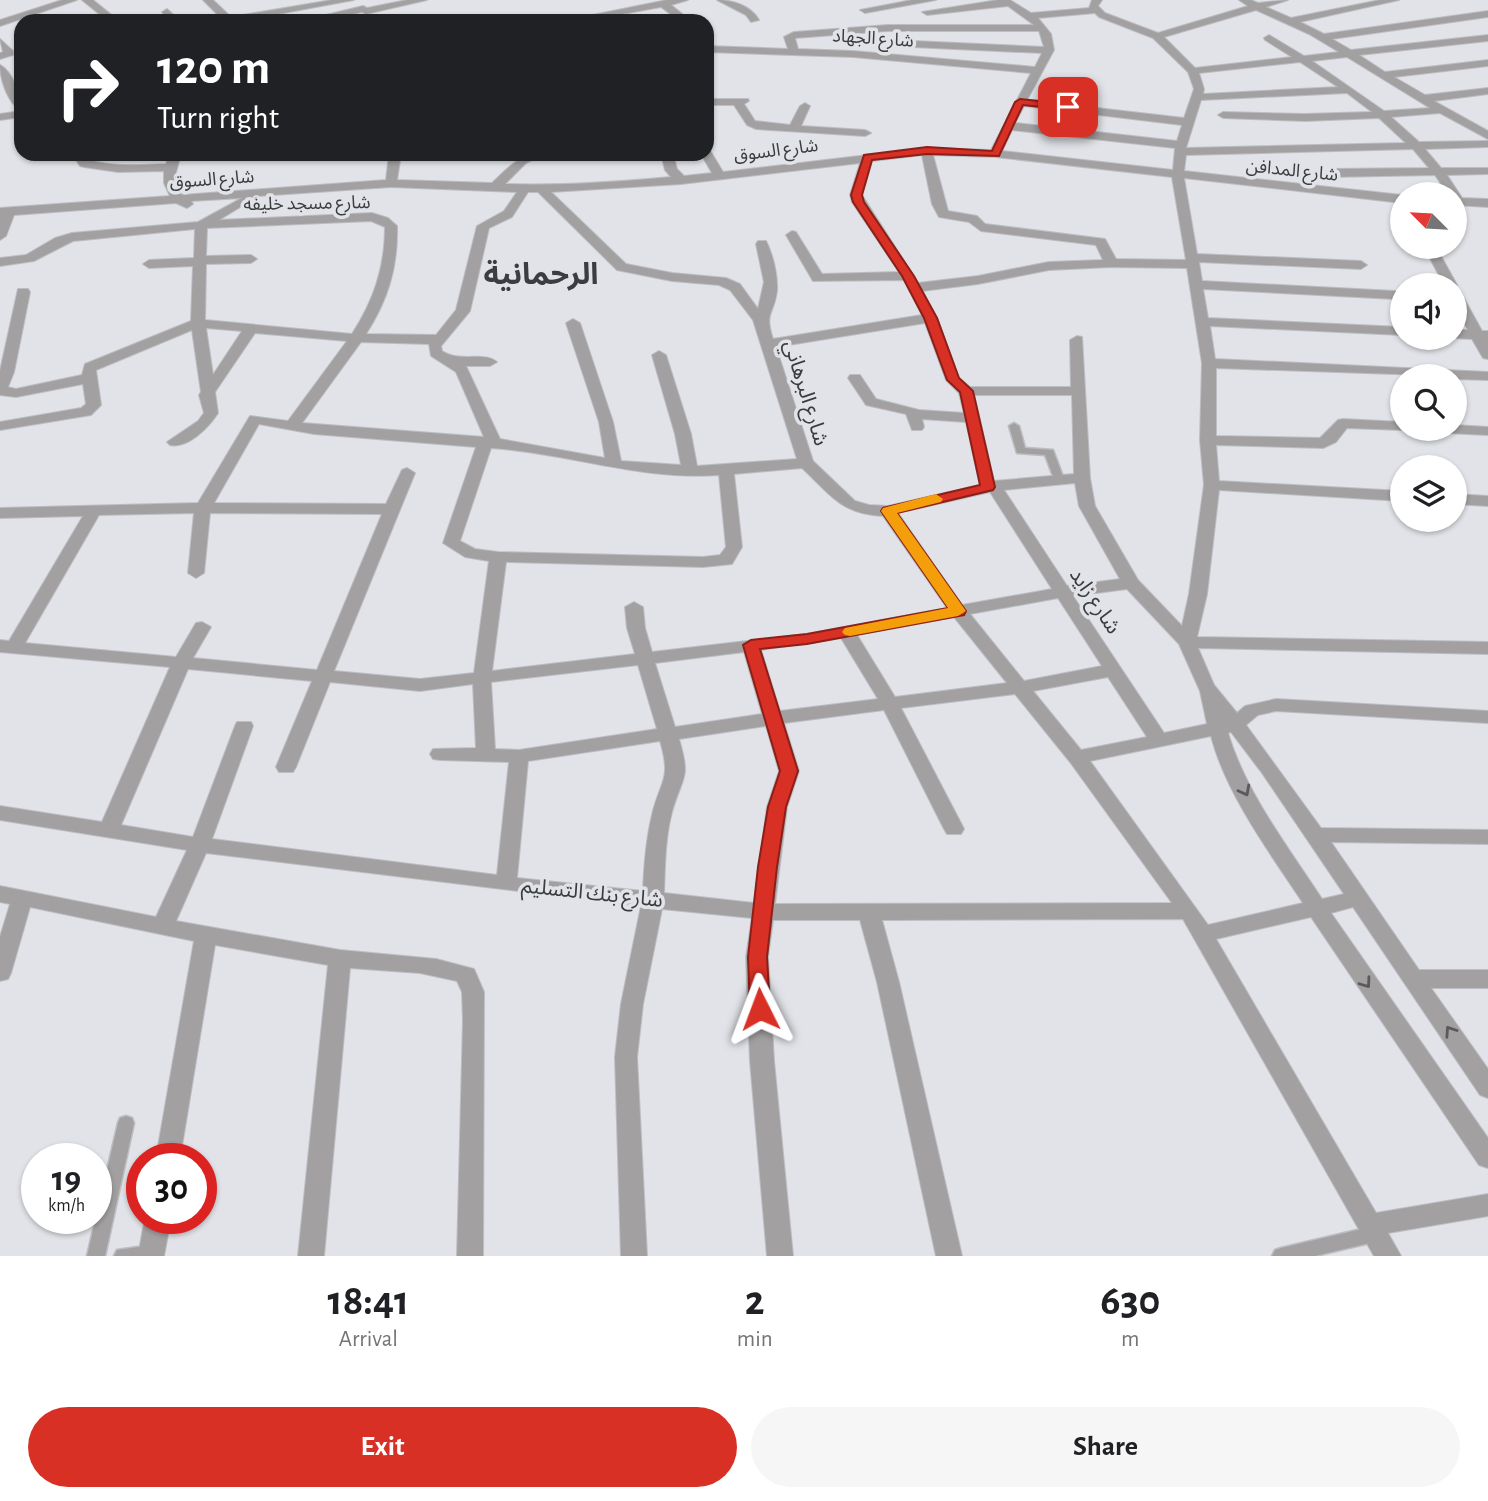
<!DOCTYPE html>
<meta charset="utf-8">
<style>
:root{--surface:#fff;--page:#f6f6f6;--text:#202124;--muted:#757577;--accent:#d93025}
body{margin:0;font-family:"Alegreya Sans","Noto Sans Arabic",sans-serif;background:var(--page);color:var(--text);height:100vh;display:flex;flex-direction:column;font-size:26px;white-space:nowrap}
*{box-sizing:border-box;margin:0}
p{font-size:23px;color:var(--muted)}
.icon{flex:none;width:38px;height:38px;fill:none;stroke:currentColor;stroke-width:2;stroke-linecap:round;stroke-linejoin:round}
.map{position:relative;height:1256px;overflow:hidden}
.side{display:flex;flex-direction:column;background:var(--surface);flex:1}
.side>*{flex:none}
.banner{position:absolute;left:14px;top:14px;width:700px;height:147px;border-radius:21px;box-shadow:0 2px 5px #0004;background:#202124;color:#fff;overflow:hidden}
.needle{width:46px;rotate:294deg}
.tools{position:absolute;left:1390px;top:182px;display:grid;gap:14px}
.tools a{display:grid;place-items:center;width:77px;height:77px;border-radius:50%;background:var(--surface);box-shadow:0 2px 5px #0004;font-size:35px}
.speed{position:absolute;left:21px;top:1143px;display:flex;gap:14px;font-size:35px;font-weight:700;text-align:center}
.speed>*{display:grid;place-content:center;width:91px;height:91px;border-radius:50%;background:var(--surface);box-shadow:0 2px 5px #0004;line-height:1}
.speed small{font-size:18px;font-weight:400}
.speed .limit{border:10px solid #d22;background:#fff;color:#111}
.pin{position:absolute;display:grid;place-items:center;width:60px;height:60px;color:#fff;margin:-30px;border-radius:14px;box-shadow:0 4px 10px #0006}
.me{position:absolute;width:77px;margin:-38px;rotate:357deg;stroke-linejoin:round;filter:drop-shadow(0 0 5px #0008)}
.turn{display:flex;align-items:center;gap:24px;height:147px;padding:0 28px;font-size:32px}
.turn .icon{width:91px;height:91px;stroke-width:2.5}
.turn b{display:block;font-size:49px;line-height:60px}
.eta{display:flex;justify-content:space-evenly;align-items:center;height:119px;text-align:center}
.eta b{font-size:42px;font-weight:700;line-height:49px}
.action{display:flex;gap:14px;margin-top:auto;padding:14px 28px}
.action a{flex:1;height:80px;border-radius:42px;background:var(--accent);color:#fff;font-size:28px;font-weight:700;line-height:80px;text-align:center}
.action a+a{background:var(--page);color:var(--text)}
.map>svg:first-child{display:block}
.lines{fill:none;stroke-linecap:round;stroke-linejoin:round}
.service-casing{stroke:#bcbec3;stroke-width:3}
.minor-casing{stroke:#bcbec3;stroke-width:2}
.tertiary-casing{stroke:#bcbec3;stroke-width:2}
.service{fill:#a3a0a1;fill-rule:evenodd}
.minor{fill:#a3a0a1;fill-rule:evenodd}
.tertiary{fill:#a3a0a1;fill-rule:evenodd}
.oneway{stroke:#5a5a5c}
.route{fill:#d93025;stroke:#8d1f18;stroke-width:2}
.slow{fill:#f59e0b}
.labels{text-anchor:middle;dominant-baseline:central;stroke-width:7;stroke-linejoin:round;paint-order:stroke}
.far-street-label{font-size:18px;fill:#3b3c3e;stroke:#e1e3e8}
.street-label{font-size:21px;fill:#3b3c3e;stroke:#e1e3e8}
.far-town-label{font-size:30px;font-weight:bold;fill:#3b3d41;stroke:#e1e3e8}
</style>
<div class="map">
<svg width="1488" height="1256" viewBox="0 0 1488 1256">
<rect width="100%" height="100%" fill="#e1e3e8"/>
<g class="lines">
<!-- service casing -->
<g class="service-casing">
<path id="service" d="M1014,423L1019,426L1025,448L1053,450L1064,479L1063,481L1059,482L1054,479L1045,455L1017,453L1009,426Z
M126,1116L132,1118L134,1123L105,1256H87L118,1123L120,1118Z
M1374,1226L1380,1228L1383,1234L1380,1240L1374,1242L1315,1256H1272L1275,1250L1281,1248Z
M152,1245L158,1247L161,1253L160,1256H114L117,1250Z"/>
</g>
<!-- minor casing -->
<g class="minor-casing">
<path id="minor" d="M82,0H93L119,21H108Z
M203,0H213L231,17L332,0H354L240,21H224Z
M407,0H427L366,14L362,12L320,21H301L363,6L367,8Z
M667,0H688L671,5L691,21H680L661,7L584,21H563Z
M717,0C733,0 751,6 759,20L751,22L746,15Z
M912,0H936L865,13L860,10Z
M998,0H1010L1031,13L1089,8L1092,0H1102L1098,6L1105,13L1158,33L1248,6L1239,0H1251L1258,3L1288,0L1266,7L1291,18L1380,0H1399L1300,22L1324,34L1488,11V17L1332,39L1351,50L1488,35V41L1359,55L1385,72L1488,60V66L1394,77L1425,95L1488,88V94L1434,101L1488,131V139L1440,113L1391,117L1419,142L1488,141V147L1425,149L1441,168H1488V174L1447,175L1462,198L1488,199V207L1454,205V194H1448L1435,175L1330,177L1324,173L1330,169L1429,168L1413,149L1186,155L1184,171L1402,195V203L1184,178L1197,254L1361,261L1367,265L1361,269L1199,262L1202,281L1395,291L1402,295L1395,299L1203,289L1208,318L1402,327V335L1210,326L1215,359L1488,372V380L1454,379V376L1216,368V436L1320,438L1338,420L1343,419L1402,422V429H1408L1402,430L1347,428L1336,442L1323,448L1216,445L1219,481L1402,491V501L1219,490L1207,594L1197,637L1488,642V654L1198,648L1214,685L1237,713L1245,706L1276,699L1488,711V723L1276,711L1258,715L1246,725L1321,828L1488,830V844L1331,842L1419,970H1488V988H1431L1488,1069V1098L1480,1095L1353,907L1331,913L1488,1138V1168L1479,1165L1311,917L1216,939L1376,1213L1488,1194V1216L1388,1233L1401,1256H1374L1183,919L882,920L899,982L962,1256H936L877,982L860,920H773L768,957L774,1061L793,1256H767L750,1061L746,957L752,918L662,909L643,1004L637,1057L647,1256H621L615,1057L621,1004L641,906L206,853L176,921L340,950L436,959L474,969L484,992L483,1256H457L463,1020L462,992L457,981L420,973L350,968L324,1256H298L328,965L215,945L180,1158H156L194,941L30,907L11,973L8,979L0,981V937L10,904L0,902V886L156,917L187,850L0,820V806L102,822L170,667L0,652V640L9,641L83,516L0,518V508L198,503L250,416L288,421L347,341L255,333L215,392L218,413C209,427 188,449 170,445L167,442L198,421L204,413L199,395L201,392L192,330L96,370L101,405L91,415L0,430V422L81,408L86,404L83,384L16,397L0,395V371L18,289H28L30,292L14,372L8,387L16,389L82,375L85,364L191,321L193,266L149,268L143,264L149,260L194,258L195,229L73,241L34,261L0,266V258L26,255L55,238L72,233L198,222L242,198L191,201L193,204L187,208L176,203L14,215L6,236L0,240V208L170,196L164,183V171L118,172L84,167L80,166L76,160L82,157C107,168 137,165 166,164L169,154H181L175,176L182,195L386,180L389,154H401L397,180L492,183C509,167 519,154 544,154L526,163L505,184C561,186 616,182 671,177L665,170L661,154H673L677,169L684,176L712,173L701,154H707V151L711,152L723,172L927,148L991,150L1031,73L853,57L707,52V46L788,49L784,37L794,32L888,25H1034L1008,6L927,15L922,12ZM1256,10L1309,34L1339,52L1304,56L1269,35L1264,38L1265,40L1292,57L1195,68L1164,37ZM1095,13L1099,17L1153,38L1188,72L1194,89L1184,118L1027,100L1054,50L1051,34L1038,18ZM888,31H1039L1044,47L891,40L886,43L891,46L1042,53L1035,67L853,51L798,49L795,38ZM1347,57L1430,108L1384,111L1312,61ZM1300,62L1338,87L1203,94L1204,89L1199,73ZM1347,93L1372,112L1305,114L1223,112L1218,115L1223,118L1305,121L1379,118L1406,143L1186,148L1201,100ZM1024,106L1182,125L1177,141L1015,123ZM1012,130L1175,148L1173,170L1002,151ZM922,155L932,204L939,217L969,222L981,231L1096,245L1103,260L1049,262L978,276L918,283L862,195L872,161ZM933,155L995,157L1172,177L1186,260L1116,259L1105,239L985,224L977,216L948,211ZM860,163L850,195L852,202L899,272L822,274L796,232L792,231L786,235L813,281L904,280L922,315L773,339C764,312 774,315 777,291C778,275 773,255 766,241H758L756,244L764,282L758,309L740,284L726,278L672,273L626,264L551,192L681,184ZM391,187L517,192L504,211L477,226L456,310L436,335L366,334C388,300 398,267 397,226L388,218L372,213L219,220L258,196ZM528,192H538L617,270L672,281L719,285L730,290L753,320L797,459L697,466L691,434L666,355L659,351L652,355L675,434L681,465L621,461L613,422L580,323L573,319L566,323L599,422L605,458L500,439L466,366H490L497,362C484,351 461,363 442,351L441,346L470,311L489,228L512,217ZM371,221L385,227C385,267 374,300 352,334L205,320L206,264L251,263L257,259L251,255L206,256L207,228ZM1111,267L1187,268L1202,363L1200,440L1204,485L1189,594L1182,626L1138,580L1095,506L1090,478L1082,337L1077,336L1070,340L1071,387H970L959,378L937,318L922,291L978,284L1049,270ZM925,323L946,380L959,393L964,413L919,410L876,399L860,375H850L848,378L866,405L906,414L912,430H922L924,427L922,419L966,422L980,485L888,506L869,505L855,501L813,461L776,347ZM206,328L242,331L213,375ZM361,342L429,344L431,356L456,372L484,437L302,423ZM974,395H1072L1074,474L994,481ZM259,424L314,434L476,447L443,543L465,557L489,561L474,673L420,679L334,671L415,473L407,468L402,470L386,504L214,503ZM491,448C568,453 641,481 719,475L726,547L720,555L703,557L498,552L475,549L460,541ZM802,468C831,495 841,514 883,516L947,608L807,634L652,652L645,628L643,607L634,602L625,607L627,628L635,654L492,671L506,562L703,567L732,564L742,547L734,474ZM1075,483L1079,506L1120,579L1067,586L1004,490ZM990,492L1052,589L962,605L898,513ZM194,513L188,573L196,578L204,573L210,513L382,514L317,670L193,658L211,627L202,622L196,623L176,657L25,643L99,515ZM1127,589L1179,644L1200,691L1207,724L1164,733L1073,596ZM1058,598L1102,666L1024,681L970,614ZM954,617L1007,683L895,697L857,635ZM841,638L878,699L780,711L761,650ZM744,652L762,714L675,727L655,663ZM638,665L657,729L519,750L495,749L491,682ZM188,669L312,681L276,767L279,772H293L296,767L330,682L420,691L473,684L476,748L433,749L430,754L433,759L440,760L509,762L497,875L212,839L253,726L251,722H237L235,726L193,837L121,825ZM1108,677L1147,737L1081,750L1033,691ZM1015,694L1070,762L1172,903L775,904L787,807L799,771L784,723L884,710L944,829L947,834H961L964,829L901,708ZM766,726L779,771L767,807L754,903L664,893C665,867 665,838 672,812C683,774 691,780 679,739ZM1231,732L1262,773L1344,894L1322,899C1288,847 1246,793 1228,733ZM1211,736C1226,794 1270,853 1303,903L1208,925L1090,761ZM660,741C672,781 660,780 652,815C646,840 644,865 643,891L517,878L528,761Z
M167,9L180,21H170L162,12Z
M0,39L13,51V55L0,59V53L3,52Z
M0,65C13,72 21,96 21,110C8,104 0,79 0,65Z
M707,99H748L749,101L744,104L755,121L790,125L800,106L805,103L810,106L801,126L865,130L871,133L865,136L756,129L747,125L734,105H707Z
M21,111V117L0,120V114Z
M1424,247H1436L1457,285L1455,288L1454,285H1444Z
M1454,289L1461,293L1482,331H1488V359L1483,358L1472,339L1453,338L1454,330H1468L1454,306Z
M1454,425L1488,427V435L1446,433L1439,429H1454Z
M1454,494L1488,496V506L1454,504Z
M145,1218H171L164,1256H138Z"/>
</g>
<!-- tertiary casing -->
<g class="tertiary-casing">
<path id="tertiary" d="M62,0H77L0,26V20Z"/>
</g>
<!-- service -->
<use href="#service" class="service"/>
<!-- minor -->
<use href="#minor" class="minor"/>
<!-- tertiary -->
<use href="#tertiary" class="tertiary"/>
</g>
<!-- one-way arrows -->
<defs><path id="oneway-chevron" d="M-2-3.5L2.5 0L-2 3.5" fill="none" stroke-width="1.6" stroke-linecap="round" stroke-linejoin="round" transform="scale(1.75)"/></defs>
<g class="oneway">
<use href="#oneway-chevron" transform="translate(1245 791) rotate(62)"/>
<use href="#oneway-chevron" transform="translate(1366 983) rotate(54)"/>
<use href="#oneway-chevron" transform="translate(1450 1031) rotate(-124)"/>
</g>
<!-- route -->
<path class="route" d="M1020,99L1068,104L1072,107L1068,110L1023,105L999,156L927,154L872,160L862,195L864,202L914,276L937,318L959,378L973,391L995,487L993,490L897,513L966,611L964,615L807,644L760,649L798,771L786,807L777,867L767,957L770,1009L767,1015L760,1017L753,1015L750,1009L748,957L758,867L768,807L780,771L743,645L751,640L807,634L948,608L881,511L883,508L980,485L960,392L947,380L924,318L902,276L853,202L851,195L864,155L927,147L992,151L1015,102Z"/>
<!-- slow -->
<path class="slow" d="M936,494L943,499L941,502L897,513L966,611L958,616L850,636L845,635L842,632L845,628L948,608L881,511L883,508Z"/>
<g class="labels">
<!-- far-street labels -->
<g class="far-street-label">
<text transform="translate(873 39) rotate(4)">شارع الجهاد</text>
<text transform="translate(776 151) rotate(-7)">شارع السوق</text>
<text transform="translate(1292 171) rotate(6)">شارع المدافن</text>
<text transform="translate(212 180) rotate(-4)">شارع السوق</text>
<text transform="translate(307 204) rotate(-1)">شارع مسجد خليفه</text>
</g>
<!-- street labels -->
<g class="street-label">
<text transform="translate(806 393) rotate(73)">شارع البرهاني</text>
<text transform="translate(1095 601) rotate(56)">شارع زايد</text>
<text transform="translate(592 893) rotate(6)">شارع بنك التسليم</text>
</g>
<!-- far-town labels -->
<g class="far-town-label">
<text x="541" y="275">الرحمانية</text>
</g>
</g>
</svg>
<div class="tools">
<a><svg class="needle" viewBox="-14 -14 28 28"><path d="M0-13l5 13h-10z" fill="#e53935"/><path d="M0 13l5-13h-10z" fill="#757577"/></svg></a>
<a><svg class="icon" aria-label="sound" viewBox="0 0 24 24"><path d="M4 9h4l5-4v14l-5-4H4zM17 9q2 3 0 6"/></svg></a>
<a><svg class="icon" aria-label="search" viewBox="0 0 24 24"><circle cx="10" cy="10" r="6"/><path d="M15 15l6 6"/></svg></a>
<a><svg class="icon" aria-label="layers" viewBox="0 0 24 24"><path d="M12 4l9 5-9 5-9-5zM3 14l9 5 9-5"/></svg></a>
</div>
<div class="speed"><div>19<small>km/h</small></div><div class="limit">30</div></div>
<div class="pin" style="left:1068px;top:107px;background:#d93025"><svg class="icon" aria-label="arrive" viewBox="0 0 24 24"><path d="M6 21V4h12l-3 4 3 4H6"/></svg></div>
<svg class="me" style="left:760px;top:1009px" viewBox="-20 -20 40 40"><path d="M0-17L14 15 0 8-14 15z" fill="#d93025" stroke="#fff" stroke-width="4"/></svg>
<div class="banner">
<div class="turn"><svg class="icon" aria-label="right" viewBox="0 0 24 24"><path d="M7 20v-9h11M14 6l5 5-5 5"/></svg><div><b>120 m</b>Turn right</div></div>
</div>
</div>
<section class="side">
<div class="eta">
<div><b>18:41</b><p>Arrival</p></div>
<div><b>2</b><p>min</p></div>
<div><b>630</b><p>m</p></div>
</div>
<div class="action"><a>Exit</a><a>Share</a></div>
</section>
